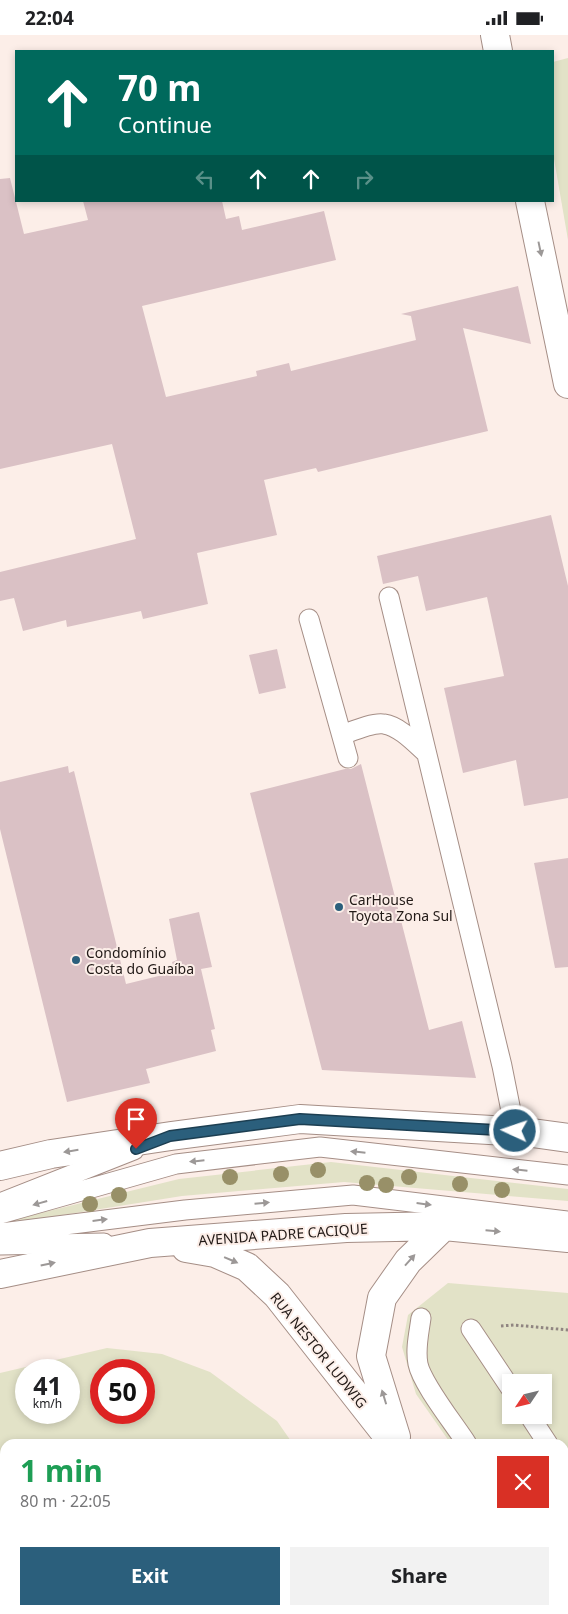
<!DOCTYPE html>
<meta charset="utf-8">
<style>
:root{--surface:#fff;--page:#f2f2f2;--text:#202124;--muted:#757577;--accent:#2b5f7c}
body{margin:0;font-family:"Noto Sans",sans-serif;background:var(--page);color:var(--text);height:100vh;display:flex;flex-direction:column;font-size:19px;white-space:nowrap}
*{box-sizing:border-box;margin:0}
p{font-size:16px;color:var(--muted)}
.icon{flex:none;width:28px;height:28px;fill:none;stroke:currentColor;stroke-width:2;stroke-linecap:round;stroke-linejoin:round}
.map{position:relative;flex:1;overflow:hidden}
.side{position:absolute;left:0px;top:1404px;width:569px;height:176px;display:flex;flex-direction:column;background:var(--surface);border-radius:15px 15px 0 0;box-shadow:0 2px 8px #0003}
.side>*{flex:none}
.top-card{position:absolute;left:15px;top:15px;width:539px;height:152px;border-radius:0px;box-shadow:0 2px 8px #0003;background:#00695c;color:#fff;overflow:hidden}
.needle{width:32px;rotate:235deg}
.tools{position:absolute;left:502px;top:1339px;display:grid;gap:10px}
.tools a{display:grid;place-items:center;width:50px;height:50px;border-radius:0px;background:var(--surface);box-shadow:0 2px 8px #0003;font-size:25px}
.speed{position:absolute;left:15px;top:1324px;display:flex;gap:10px;font-size:25px;font-weight:700;text-align:center}
.speed>*{display:grid;place-content:center;width:65px;height:65px;border-radius:50%;background:var(--surface);box-shadow:0 2px 8px #0003;line-height:1}
.speed small{font-size:12px;font-weight:400}
.speed .limit{border:8px solid #d22;background:#fff;color:#111}
.pin{position:absolute;display:grid;place-items:center;width:42px;height:42px;color:#fff;margin:-51px -21px;border-radius:50% 50% 50% 0;rotate:-45deg;box-shadow:0 0 5px #0007}
.pin .icon{rotate:45deg}
.me{position:absolute;width:55px;margin:-28px;rotate:273deg;stroke-linejoin:round;filter:drop-shadow(0 0 4px #0008)}
.turn{display:flex;align-items:center;gap:18px;height:105px;padding:0 20px;font-size:22px}
.turn .icon{width:65px;height:65px;stroke-width:2.5}
.turn b{display:block;font-size:35px;line-height:42px}
.lanes{display:flex;align-items:center;height:48px;padding:0 20px;background:#0003;justify-content:center;gap:25px;direction:ltr}
.lanes .off{opacity:.35}
.round{display:grid;place-items:center;flex:none;width:52px;height:52px;border-radius:0px;background:var(--page)}
.overview{display:flex;align-items:center;justify-content:space-between;height:85px;padding:0 20px}
h1{font-size:30px;font-weight:700;line-height:38px;color:#1e9e55}
.cta{display:flex;gap:10px;margin-top:auto;padding:10px 20px}
.cta a{flex:1;height:58px;border-radius:0px;background:var(--accent);color:#fff;font-size:20px;font-weight:700;line-height:58px;text-align:center}
.cta a+a{background:var(--page);color:var(--text)}
.status{display:flex;justify-content:space-between;align-items:center;height:35px;padding:0 25px;background:var(--surface);direction:ltr}
.status svg{height:14px;fill:currentColor}
.map>svg:first-child{display:block}
.green{fill:#e2e2c7;fill-rule:evenodd}
.building{fill:#dac1c5}
.lines{fill:none;stroke-linecap:round;stroke-linejoin:round}
.lane-casing{stroke:#a58e86;stroke-width:21}
.secondary-casing{stroke:#a58e86;stroke-width:30}
.path{stroke:#908581;stroke-width:3;stroke-dasharray:2.5 2.5;stroke-linecap:butt}
.lane{stroke:#fff;stroke-width:19}
.secondary{stroke:#fff;stroke-width:28}
.tree{fill:#989068}
.oneway{fill:#9c9897}
.route-casing{stroke:#1c3e51;stroke-width:12}
.route{stroke:#2b5f7c;stroke-width:9}
.poi-dot{fill:#2b5f7c;stroke:#fceee8;stroke-width:2}
.labels{text-anchor:middle;dominant-baseline:central;stroke-width:4;stroke-linejoin:round;paint-order:stroke}
.poi-label{font-size:14px;fill:#221a17;stroke:#fceee8;text-anchor:start}
.street-label{font-size:14px;fill:#221a17;stroke:#fceee8}
</style>
<div class="status"><b>22:04</b><svg viewBox="0 0 49 12"><path d="M0 12V9h3v3zM5 12V6h3v6zM10 12V3h3v9zM15 12V0h3v12zM26 1h20v11H26zM47 4h2v5h-2z"/></svg></div>
<div class="map">
<svg width="568" height="1579" viewBox="0 0 568 1579">
<rect width="100%" height="100%" fill="#fceee8"/>
<!-- green -->
<path class="green" d="M568,23V205L553,118V27Z
M331,1127L568,1154V1166L344,1147L182,1161L0,1190V1188L179,1144Z
M448,1248L568,1258V1577L564,1570V1409H451L416,1359L402,1312L408,1280ZM511,1348H544V1380H511Z
M107,1313L162,1319L210,1337L277,1386L293,1409H5V1575H410L412,1579H0V1338ZM26,1335H69V1378H26ZM101,1335H144V1378H101Z"/>
<!-- building -->
<path class="building" d="M10,143L24,199L88,185L83,166H222L226,184L239,181L242,195L324,176L336,225L142,271L166,362L257,341L256,336L289,328L291,336L416,305L411,281L401,279L518,251L531,309L463,293L488,396L318,437L316,433L264,445L277,500L197,518L208,569L143,584L141,576L67,592L66,585L23,596L14,563L0,566V537L136,504L112,409L0,434V144Z
M551,480L568,551V763L524,771L516,725L463,738L444,653L504,641L487,562L426,576L418,541L383,549L377,521Z
M277,614L286,653L259,659L249,620Z
M361,729L429,995L462,986L476,1043L322,1035L250,758L345,734H351Z
M68,731L69,738L74,736L126,949L175,937L172,927L177,925L169,884L199,877L212,932L201,934L215,994L211,995L216,1016L146,1034L150,1048L67,1067L0,794V747Z
M568,823V932L555,933L534,828Z"/>
<g class="lines">
<!-- lane casing -->
<g class="lane-casing">
<path id="lane" d="M389,562L502,1031L515,1096
M309,584L348,723
M342,700C353,696 373,687 384,689C399,691 415,708 426,718
M0,1168L134,1115
M0,1179L176,1129L320,1112L568,1140
M0,1198L185,1175L353,1160L568,1186
M0,1210L104,1208
M421,1283C419,1298 415,1314 418,1329C422,1349 455,1390 467,1409
M471,1294L511,1354
M529,1380L548,1409
M564,1432L568,1438
M564,1548L568,1554"/>
</g>
<!-- secondary casing -->
<g class="secondary-casing">
<path id="secondary" d="M495,0L498,16
M530,166L568,349
M0,1131L51,1119L171,1101L300,1084L525,1097L568,1103
M186,1213L215,1218L247,1232L277,1260L394,1409
M0,1239L150,1208L346,1193L444,1191L568,1203
M396,1402L371,1321L382,1263L408,1226L444,1191
M512,1575L515,1579"/>
</g>
<!-- path -->
<path class="path" d="M501,1291L514,1290L568,1295
M0,1570L5,1568
M41,1575V1579"/>
<!-- lane -->
<use href="#lane" class="lane"/>
<!-- secondary -->
<use href="#secondary" class="secondary"/>
</g>
<!-- trees -->
<g class="tree">
<circle cx="318" cy="1135" r="8"/>
<circle cx="281" cy="1139" r="8"/>
<circle cx="230" cy="1142" r="8"/>
<circle cx="409" cy="1142" r="8"/>
<circle cx="367" cy="1148" r="8"/>
<circle cx="460" cy="1149" r="8"/>
<circle cx="386" cy="1150" r="8"/>
<circle cx="502" cy="1155" r="8"/>
<circle cx="119" cy="1160" r="8"/>
<circle cx="90" cy="1169" r="8"/>
</g>
<!-- one-way arrows -->
<defs><path id="oneway-solid" d="M-6-.8H1V-3.2L6.5 0L1 3.2V.8H-6Z" transform="scale(1.25)"/></defs>
<g class="oneway">
<use href="#oneway-solid" transform="translate(540 214) rotate(78)"/>
<use href="#oneway-solid" transform="translate(71 1116) rotate(171)"/>
<use href="#oneway-solid" transform="translate(358 1117) rotate(-174)"/>
<use href="#oneway-solid" transform="translate(197 1126) rotate(174)"/>
<use href="#oneway-solid" transform="translate(520 1135) rotate(-174)"/>
<use href="#oneway-solid" transform="translate(40 1168) rotate(164)"/>
<use href="#oneway-solid" transform="translate(262 1168) rotate(-5)"/>
<use href="#oneway-solid" transform="translate(424 1169) rotate(7)"/>
<use href="#oneway-solid" transform="translate(100 1185) rotate(-7)"/>
<use href="#oneway-solid" transform="translate(493 1196) rotate(5)"/>
<use href="#oneway-solid" transform="translate(231 1225) rotate(23)"/>
<use href="#oneway-solid" transform="translate(410 1225) rotate(-48)"/>
<use href="#oneway-solid" transform="translate(48 1229) rotate(-12)"/>
<use href="#oneway-solid" transform="translate(384 1362) rotate(-107)"/>
</g>
<g class="lines">
<!-- route casing -->
<g class="route-casing">
<path id="route" d="M136,1114L170,1101L300,1084L515,1096"/>
</g>
<!-- route -->
<use href="#route" class="route"/>
</g>
<!-- markers -->
<g class="poi-dot">
<circle cx="339" cy="872" r="5"/>
<circle cx="76" cy="925" r="5"/>
</g>
<g class="labels">
<!-- poi labels -->
<g class="poi-label">
<text x="349" y="864">CarHouse<tspan x="349" dy="16">Toyota Zona Sul</tspan></text>
<text x="86" y="917">Condomínio<tspan x="86" dy="16">Costa do Guaíba</tspan></text>
</g>
<!-- street labels -->
<g class="street-label">
<text transform="translate(283 1199) rotate(-4)">AVENIDA PADRE CACIQUE</text>
<text transform="translate(319 1315) rotate(51)">RUA NESTOR LUDWIG</text>
</g>
</g>
</svg>
<div class="tools">
<a><svg class="needle" viewBox="-14 -14 28 28"><path d="M0-13l5 13h-10z" fill="#e53935"/><path d="M0 13l5-13h-10z" fill="#757577"/></svg></a>
</div>
<div class="speed"><div>41<small>km/h</small></div><div class="limit">50</div></div>
<div class="pin" style="left:136px;top:1114px;background:#d93025"><svg class="icon" aria-label="arrive" viewBox="0 0 24 24"><path d="M6 21V4h12l-3 4 3 4H6"/></svg></div>
<svg class="me" style="left:515px;top:1096px" viewBox="-20 -20 40 40"><circle r="17" fill="#2b5f7c" stroke="#fff" stroke-width="3"/><path d="M0-11L8 9 0 5-8 9z" fill="#fff"/></svg>
<div class="top-card">
<div class="turn"><svg class="icon" aria-label="ahead" viewBox="0 0 24 24"><path d="M12 20V5M6 11l6-6 6 6"/></svg><div><b>70 m</b>Continue</div></div>
<div class="lanes"><svg class="icon off" aria-label="left" viewBox="0 0 24 24"><path d="M17 20v-9H6M10 6l-5 5 5 5"/></svg><svg class="icon" aria-label="ahead" viewBox="0 0 24 24"><path d="M12 20V5M6 11l6-6 6 6"/></svg><svg class="icon" aria-label="ahead" viewBox="0 0 24 24"><path d="M12 20V5M6 11l6-6 6 6"/></svg><svg class="icon off" aria-label="right" viewBox="0 0 24 24"><path d="M7 20v-9h11M14 6l5 5-5 5"/></svg></div>
</div>
<section class="side">
<div class="overview"><div><h1>1 min</h1><p>80 m · 22:05</p></div><a class="round" style="background:#d93025;color:#fff"><svg class="icon" aria-label="close" viewBox="0 0 24 24"><path d="M6 6l12 12M18 6L6 18"/></svg></a></div>
<div class="cta"><a>Exit</a><a>Share</a></div>
</section>
</div>
